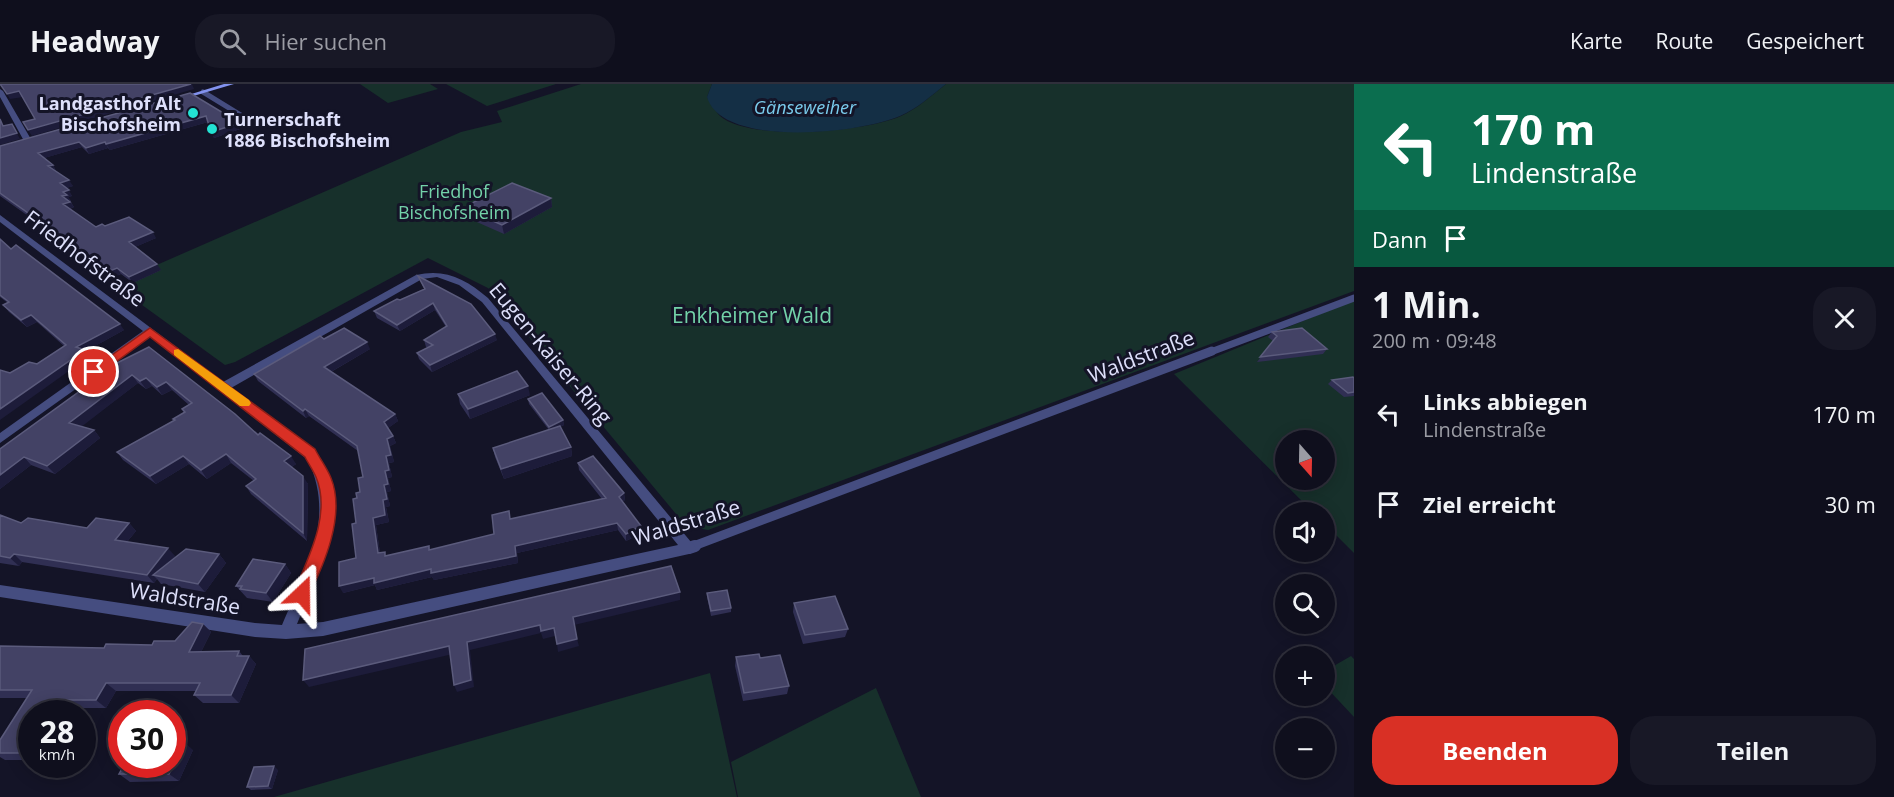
<!DOCTYPE html>
<html lang="de">
<meta charset="utf-8">
<style>
:root{--surface:#0f0f1d;--page:#181826;--text:#f1f3f6;--muted:#9b9ca4;--line:#2f2f3b;--accent:#d93025}
body{margin:0;font-family:"Open Sans",sans-serif;background:var(--page);color:var(--text);height:100vh;display:flex;flex-direction:column;font-size:22px;white-space:nowrap}
*{box-sizing:border-box;margin:0}
p{font-size:20px;color:var(--muted)}
.icon{flex:none;width:33px;height:33px;fill:none;stroke:currentColor;stroke-width:2;stroke-linecap:round;stroke-linejoin:round}
.map{position:relative;flex:1;overflow:hidden}
.panel{display:flex;flex-direction:column;background:var(--surface);width:540px}
.panel>*{flex:none}
.top-card{background:#0b6e4f;color:#fff;overflow:hidden}
.needle{width:39px;rotate:160deg}
.controls{position:absolute;left:1275px;top:346px;display:grid;gap:12px}
.controls a{display:grid;place-items:center;width:60px;height:60px;border-radius:50%;background:var(--surface);box-shadow:0 3px 15px #0003,0 0 0 2px var(--line);font-size:30px}
.speed{position:absolute;left:18px;top:616px;display:flex;gap:12px;font-size:30px;font-weight:700;text-align:center}
.speed>*{display:grid;place-content:center;width:78px;height:78px;border-radius:50%;background:var(--surface);box-shadow:0 3px 15px #0003,0 0 0 2px var(--line);line-height:1}
.speed small{font-size:15px;font-weight:400}
.speed .limit{border:9px solid #d22;background:#fff;color:#111}
.pin{position:absolute;display:grid;place-items:center;width:51px;height:51px;color:#fff;margin:-26px;border:3px solid #fff;border-radius:50%;box-shadow:0 2px 6px #0007}
.me{position:absolute;width:66px;margin:-33px;rotate:23deg;stroke-linejoin:round;filter:drop-shadow(0 0 4px #0008)}
.turn{display:flex;align-items:center;gap:21px;height:126px;padding:0 18px;font-size:27px}
.turn .icon{width:78px;height:78px;stroke-width:2.5}
.turn b{display:block;font-size:42px;line-height:51px}
.then{display:flex;align-items:center;height:57px;padding:0 18px;background:#0003;gap:12px;font-size:22px}
.round{display:grid;place-items:center;flex:none;width:63px;height:63px;border-radius:24px;background:var(--page)}
.headline{display:flex;align-items:center;justify-content:space-between;height:102px;padding:0 18px}
h1{font-size:36px;font-weight:700;line-height:45px}
.action{display:flex;gap:12px;margin-top:auto;padding:12px 18px}
.action a{flex:1;height:69px;border-radius:24px;background:var(--accent);color:#fff;font-size:24px;font-weight:700;line-height:69px;text-align:center}
.action a+a{background:var(--page);color:var(--text)}
ul{padding:0;list-style:none}
li{display:flex;align-items:center;gap:18px;height:90px;padding:0 18px}
li div{flex:1}
li b{display:block;font-size:22px}
li em{font-style:normal}
header{display:flex;align-items:center;gap:36px;box-sizing:border-box;height:84px;padding:0 30px;background:var(--surface);border-bottom:2px solid var(--line)}
header strong{font-size:28px}
nav{display:flex;gap:33px;margin-inline-start:auto;font-size:21px}
.search{width:420px;height:54px;background:var(--page);display:flex;align-items:center;gap:15px;box-sizing:border-box;padding:0 21px;border-radius:24px;color:var(--muted);font-size:22px}
main{display:flex;flex:1;min-height:0}
.map>svg:first-child{display:block}
.green{fill:#17302b;fill-rule:evenodd}
.water{fill:#142f45}
.lines{fill:none;stroke-linecap:round;stroke-linejoin:round}
.lane-far3{stroke:#454d80;stroke-width:5}
.lane-far2{stroke:#454d80;stroke-width:7}
.lane-far1{stroke:#454d80;stroke-width:9}
.lane{stroke:#454d80;stroke-width:12}
.street{fill:#454d80;fill-rule:evenodd}
.secondary{fill:#8292ee;fill-rule:evenodd}
.wall{fill:#302f53}
.shaded-wall{fill:#1d1c3a}
.building{fill:#434265;stroke:#5b5b7c;stroke-width:1.5}
.route{fill:#d93025;stroke:#8d1f18;stroke-width:1.5}
.slow{fill:#f59e0b}
.poi-dot{fill:#23e2d3;stroke:#141427;stroke-width:2}
.labels{text-anchor:middle;dominant-baseline:central;stroke-width:6;stroke-linejoin:round;paint-order:stroke}
.far-poi-label{font-size:18px;font-weight:bold;fill:#dee0fb;stroke:#141427;text-anchor:end}
.far-water-label{font-size:18px;font-style:italic;fill:#7acced;stroke:#141427}
.far-park-label{font-size:18px;fill:#73d2a9;stroke:#141427}
.street-label{font-size:21px;fill:#dee0fb;stroke:#141427}
.park-label{font-size:21px;fill:#73d2a9;stroke:#141427}
</style>
<header>
<strong>Headway</strong>
<div class="search"><svg class="icon" aria-label="search" viewBox="0 0 24 24"><circle cx="10" cy="10" r="6"/><path d="M15 15l6 6"/></svg>Hier suchen</div>
<nav><a>Karte</a><a>Route</a><a>Gespeichert</a></nav>
</header>
<main>
<div class="map">
<svg width="1354" height="713" viewBox="0 0 1354 713">
<rect width="100%" height="100%" fill="#141427"/>
<!-- green -->
<path class="green" d="M360,0H430L438,5L388,19Z
M446,0H556L487,22Z
M581,0H712L707,13C711,19 715,27 720,32C750,58 865,48 901,32C917,25 932,11 946,0H1354V207L708,446L686,442L488,204L428,174L235,278L225,281L120,205L142,194L136,190L461,48L502,38L497,27Z
M1354,216V469L1325,440L1324,429H1314L1174,290ZM1286,357H1324V396H1286Z
M1351,572L1354,575V633L1324,601L1325,587Z
M710,589L737,713H274Z
M876,604L921,713H738L731,678Z"/>
<!-- water -->
<path class="water" d="M712,0H946C932,11 917,25 900,32C862,49 722,65 707,13Z"/>
<g class="lines">
<!-- lane-far3 -->
<path class="lane-far3" d="M203,8L257,41"/>
<!-- lane-far2 -->
<path class="lane-far2" d="M1208,269L1354,214"/>
<!-- lane-far1 -->
<path class="lane-far1" d="M691,463L1212,267"/>
<!-- lane -->
<path class="lane" d="M689,464L695,462"/>
<!-- street -->
<path class="street" d="M0,5L3,7L32,57L31,59L24,57L0,13Z
M0,131L223,298L416,191C445,184 466,195 488,214L696,464L694,468L689,470L323,552L286,555L255,553L0,513V501L255,539L282,541C306,485 336,436 308,376L150,252L0,359V349L143,247L0,138ZM437,193L459,201L482,218L678,461L323,538L297,540C317,492 355,420 318,371C312,363 300,357 293,351C272,335 251,319 231,304L422,195Z"/>
<!-- secondary -->
<path class="secondary" d="M224,0H234L180,16L175,15Z"/>
</g>
<!-- wall -->
<path class="wall" d="M190,9L240,39L243,44L214,54L208,38L110,66L108,64L89,70L82,63L44,74L53,81L56,87H55L73,102L66,104L72,112L68,113L71,117H70L74,123L70,125L96,143L105,142L156,154L135,163L161,186L133,199L121,190L114,193L0,112V62Z
M551,114L552,123L504,150L470,135L468,126L471,125L470,120Z
M0,155L11,165L124,246L86,267L90,272L10,289L37,280L64,262L37,238L27,243L9,228L3,221L8,219L0,213Z
M418,192L497,256L432,288L419,275L417,269L428,263H426L424,256L446,243L435,226L400,247L377,234L374,227L424,205Z
M1272,248L1327,265L1323,270L1257,278L1273,257L1268,253Z
M324,255L370,265L331,288L395,330L398,337L388,344L393,352L396,359L390,362L394,378L389,379L392,393L388,394L391,407L387,408L390,422L386,423L389,438L376,441L380,469L386,472L429,462L430,466L494,450L511,435L602,415L579,386L578,379L624,409L625,416L622,418L641,442L642,449L626,457L618,446L517,469L518,479L434,496L432,493L377,506L375,501L343,509L356,474L357,414L360,408L363,393L358,367L309,332L306,334L258,297L254,290Z
M149,263L296,380L292,383L308,400L307,457L251,410L246,402L254,397L231,379L207,395L189,380L156,400L123,376L117,368L174,336L184,329L182,325L189,321L172,306L162,311L152,302L146,305L138,299L81,342L94,346L100,354L55,390L31,381L0,405V365L93,297L91,295Z
M1354,294V312L1344,313L1328,300L1332,296Z
M458,310L530,311L470,335L460,320Z
M528,315L563,336L564,341L560,343L571,363L572,372L504,395L495,373L493,364L549,346L529,320Z
M0,431L21,439L87,444L129,439L136,447L127,458L175,472L171,477L219,470L226,479L205,508L161,500L157,495L154,499L22,478L19,482L0,479Z
M285,480L291,489L273,518L247,514L236,502Z
M707,509L731,524V528L711,532L707,513Z
M794,519L848,545L845,553L803,560L793,528Z
M203,540L211,548L201,568L239,567L243,572H249L256,580L239,619H203L194,611L196,607H116L106,624H77L74,630H32V676H5L0,673V656L27,614H0V562L104,564L152,561L175,557Z
M736,573L760,574L789,602L787,610L743,617L735,582Z
M193,666L179,697L130,698L119,690Z
M278,686L272,705L251,706L247,703Z"/>
<!-- shaded-wall -->
<path class="shaded-wall" d="M192,0L194,5L32,52L28,46Z
M19,7L23,13L10,15L7,10Z
M206,32L208,38L110,66L106,60Z
M240,39L243,44L214,54L211,48Z
M12,40L20,55L0,61V54Z
M79,58L82,63L41,75L38,69Z
M105,58L108,64L89,70L86,64Z
M53,81L56,87L52,88L48,82Z
M69,96L73,102L64,105L60,99Z
M69,106L72,112L68,113L71,117L66,118L62,112L63,108Z
M551,114L552,123L504,150L502,141Z
M70,118L74,123L67,126L63,120Z
M153,148L156,154L133,164L129,158Z
M157,180L161,186L133,199L129,193Z
M117,184L121,190L114,193L110,187Z
M433,219L435,226L400,247L397,241Z
M31,231L37,238L27,243L21,236Z
M120,240L124,246L86,267L90,272L0,336V325L76,263Z
M495,250L497,256L432,288L430,281Z
M367,258L370,265L327,290L324,283Z
M132,291L138,299L76,347L69,339Z
M146,294L152,302L146,305L140,297Z
M166,298L172,306L162,311L157,303Z
M528,302L530,311L470,335L468,325Z
M305,325L309,332L306,334L303,327Z
M395,330L398,337L387,345L384,338Z
M563,336L564,341L550,347L549,343Z
M94,346L100,354L55,390L47,382Z
M393,352L396,359L390,362L394,378L389,379L392,393L388,394L391,407L387,408L390,422L386,423L389,438L376,441L381,476L378,469L373,434L383,416L387,355Z
M571,363L572,372L504,395L501,385Z
M226,370L231,379L207,395L201,386Z
M183,372L189,380L156,400L150,392Z
M291,372L296,380L289,385L284,377Z
M24,373L31,381L0,405V391Z
M303,392L308,400L307,457L303,449Z
M624,409L625,416L619,420V413Z
M129,439L136,447L122,464L115,456Z
M617,439L618,446L517,469L518,479L434,496L432,493L377,506L375,501L343,509L339,502Z
M641,442L642,449L626,457V450Z
M168,464L175,472L159,492L153,491L157,495L154,499L147,491Z
M14,470L22,478L19,482L10,474Z
M219,470L226,479L205,508L198,500Z
M285,480L291,489L273,518L266,509Z
M680,508V516L574,541L573,533Z
M203,540L211,548L197,576L189,568Z
M540,541L554,544L555,552L543,555L541,549L470,566L474,603L457,608L454,601L467,558Z
M577,555L579,562L558,568L557,560Z
M449,562L453,570L309,603L303,596Z
M249,572L256,580L239,619L231,611Z
M106,599L116,607L106,624L96,616Z
M66,616L77,624L74,630H58Z
M184,658L193,666L179,697L169,690Z
M274,682L278,686L272,705L268,702Z"/>
<!-- building -->
<path class="building" d="M0,0H191L28,46L23,38L35,35L19,7L7,10Z
M190,9L240,39L211,48L206,32L106,60L105,58L86,64L79,58L38,69L53,81L48,82L69,96L60,99L69,106L63,108L67,111L62,112L70,118L63,120L96,143L102,140L105,142L129,133L153,148L129,158L157,180L129,193L117,184L110,187L0,109V62Z
M0,35L3,42L12,40L17,49L0,54Z
M512,99L551,114L502,141L468,126L475,123L470,120Z
M0,155L11,165L16,161L120,240L76,263L85,266L0,325V286L10,289L29,278L37,280L66,261L31,231L21,236L3,221L9,218L0,211Z
M418,192L471,220L495,250L430,281L417,269L433,261L424,256L447,242L433,219L397,241L374,227L397,215L400,216L425,205Z
M344,244L367,258L324,283L395,330L384,338L393,352L387,355L391,371L386,372L389,386L385,387L388,400L384,401L387,415L383,416L385,431L373,434L378,469L385,468V472L429,462V466L494,450L492,431L509,427L510,435L606,414L578,379L593,372L624,409L619,413L641,442L626,450L617,439L515,462L516,472L431,489V485L374,499V494L339,502V478L356,474L352,440L356,439L353,415L357,414L356,409L360,408L358,394L363,393L357,362L305,325L303,327L254,290L320,252L324,255Z
M1302,244L1327,265L1260,273L1277,252L1272,248Z
M149,263L235,330L258,351L260,349L291,372L284,377L303,392V449L246,402L256,395L226,370L201,386L183,372L150,392L117,368L175,336L173,335L185,328L182,325L192,319L166,298L157,303L146,294L140,297L132,291L69,339L94,346L47,382L24,373L0,391V365L95,296L91,295L105,285Z
M517,287L528,302L468,325L458,310Z
M1353,293L1354,294V308L1348,309L1332,296Z
M542,309L563,336L549,343L528,315Z
M560,342L571,363L501,385L493,364Z
M0,431L21,439L28,434L87,444L96,434L129,439L115,456L168,464L147,491L14,470L10,474L0,472Z
M186,465L219,470L198,500L153,491Z
M253,475L285,480L266,509L240,505L242,502H236Z
M671,482L680,508L573,533L577,555L557,560L554,544L541,547L540,541L467,558L471,596L454,601L449,562L303,596L305,565Z
M727,506L731,524L711,527L707,509Z
M835,512L848,545L805,551L794,519Z
M192,538L203,540L189,568L239,567L237,572H249L231,611H194L200,599H106L96,616H66L58,630H32V669H0V656L32,606H0V562L104,564L106,560L152,561L154,557H175Z
M759,570L760,574L780,571L789,602L744,609L736,573Z
M172,658H184L169,690H119L124,681H172Z
M274,682L268,702L247,703L254,683Z"/>
<!-- route -->
<path class="route" d="M150,244L315,365C320,375 327,384 331,394C346,431 324,481 307,515L302,517L296,515L293,510C307,476 332,431 316,393C313,386 308,379 305,373L150,253L98,291L94,292L88,288Z"/>
<!-- slow -->
<path class="slow" d="M178,265L249,316L251,319L249,322H240L174,271V266Z"/>
<!-- markers -->
<g class="poi-dot">
<circle cx="193" cy="29" r="6"/>
<circle cx="212" cy="45" r="6"/>
</g>
<g class="labels">
<!-- far-poi labels -->
<g class="far-poi-label">
<text x="181" y="19">Landgasthof Alt<tspan x="181" dy="21">Bischofsheim</tspan></text>
<text x="224" y="35" text-anchor="start">Turnerschaft<tspan x="224" dy="21">1886 Bischofsheim</tspan></text>
</g>
<!-- far-water labels -->
<g class="far-water-label">
<text x="805" y="23">Gänseweiher</text>
</g>
<!-- far-park labels -->
<g class="far-park-label">
<text x="454" y="107">Friedhof<tspan x="454" dy="21">Bischofsheim</tspan></text>
</g>
<!-- street labels -->
<g class="street-label">
<text transform="translate(85 174) rotate(37)">Friedhofstraße</text>
<text transform="translate(551 269) rotate(50)">Eugen-Kaiser-Ring</text>
<text transform="translate(1141 272) rotate(-21)">Waldstraße</text>
<text transform="translate(686 438) rotate(-17)">Waldstraße</text>
<text transform="translate(185 514) rotate(9)">Waldstraße</text>
</g>
<!-- park labels -->
<g class="park-label">
<text x="752" y="231">Enkheimer Wald</text>
</g>
</g>
</svg>
<div class="controls">
<a><svg class="needle" viewBox="-14 -14 28 28"><path d="M0-13l5 13h-10z" fill="#e53935"/><path d="M0 13l5-13h-10z" fill="#9b9ca4"/></svg></a>
<a><svg class="icon" aria-label="sound" viewBox="0 0 24 24"><path d="M4 9h4l5-4v14l-5-4H4zM17 9q2 3 0 6"/></svg></a>
<a><svg class="icon" aria-label="search" viewBox="0 0 24 24"><circle cx="10" cy="10" r="6"/><path d="M15 15l6 6"/></svg></a>
<a>+</a>
<a>−</a>
</div>
<div class="speed"><div>28<small>km/h</small></div><div class="limit">30</div></div>
<div class="pin" style="left:94px;top:288px;background:#d93025"><svg class="icon" aria-label="arrive" viewBox="0 0 24 24"><path d="M6 21V4h12l-3 4 3 4H6"/></svg></div>
<svg class="me" style="left:302px;top:510px" viewBox="-20 -20 40 40"><path d="M0-17L14 15 0 8-14 15z" fill="#d93025" stroke="#fff" stroke-width="4"/></svg>
</div>
<section class="panel">
<div class="top-card">
<div class="turn"><svg class="icon" aria-label="left" viewBox="0 0 24 24"><path d="M17 20v-9H6M10 6l-5 5 5 5"/></svg><div><b>170 m</b>Lindenstraße</div></div>
<div class="then">Dann<svg class="icon" aria-label="arrive" viewBox="0 0 24 24"><path d="M6 21V4h12l-3 4 3 4H6"/></svg></div>
</div>
<div class="headline"><div><h1>1 Min.</h1><p>200 m · 09:48</p></div><a class="round"><svg class="icon" aria-label="close" viewBox="0 0 24 24"><path d="M6 6l12 12M18 6L6 18"/></svg></a></div>
<ul>
<li><svg class="icon" aria-label="left" viewBox="0 0 24 24"><path d="M17 20v-9H6M10 6l-5 5 5 5"/></svg><div><b>Links abbiegen</b><p>Lindenstraße</p></div><em>170 m</em></li>
<li><svg class="icon" aria-label="arrive" viewBox="0 0 24 24"><path d="M6 21V4h12l-3 4 3 4H6"/></svg><div><b>Ziel erreicht</b></div><em>30 m</em></li>
</ul>
<div class="action"><a>Beenden</a><a>Teilen</a></div>
</section>
</main>
